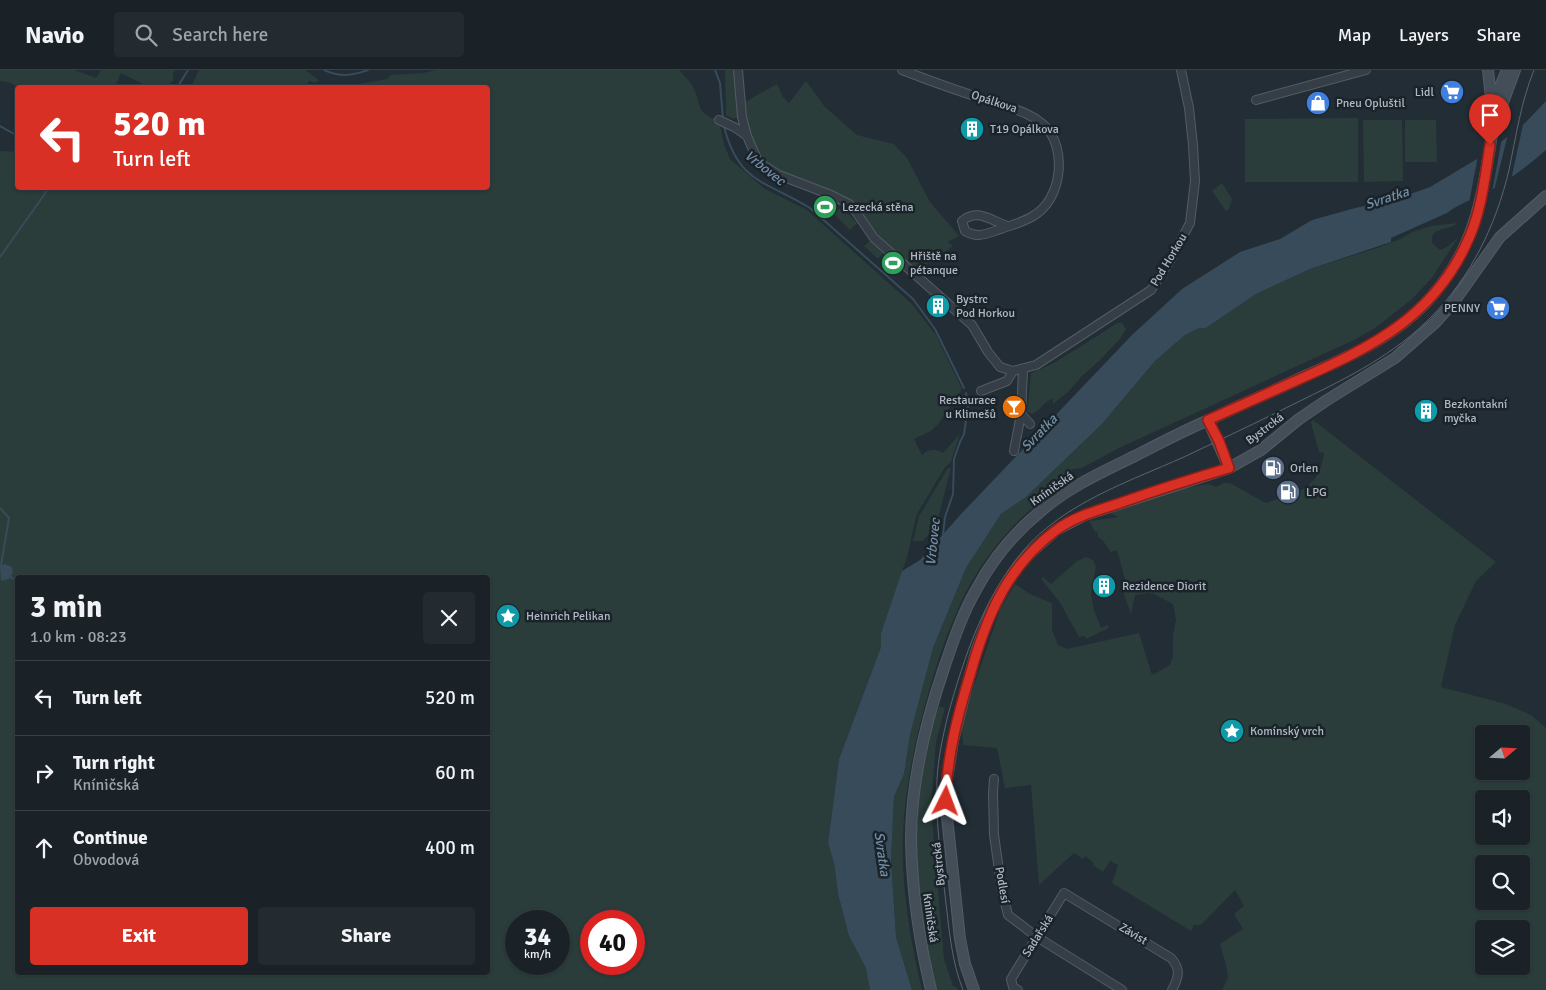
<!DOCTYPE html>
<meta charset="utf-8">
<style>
:root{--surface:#1a2228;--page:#232a30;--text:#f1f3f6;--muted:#9fa4a8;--line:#383f45;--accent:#d93025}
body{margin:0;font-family:Signika,sans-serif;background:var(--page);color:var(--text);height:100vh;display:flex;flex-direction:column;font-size:19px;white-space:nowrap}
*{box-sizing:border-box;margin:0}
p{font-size:16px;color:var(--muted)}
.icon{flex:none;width:28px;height:28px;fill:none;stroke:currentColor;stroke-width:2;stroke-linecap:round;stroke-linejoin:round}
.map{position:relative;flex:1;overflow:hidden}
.panel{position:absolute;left:15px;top:505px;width:475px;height:400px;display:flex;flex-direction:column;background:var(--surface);border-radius:5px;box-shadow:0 1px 4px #0004,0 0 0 1px var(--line)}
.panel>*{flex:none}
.banner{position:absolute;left:15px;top:15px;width:475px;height:105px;border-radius:5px;box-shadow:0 1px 4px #0004,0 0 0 1px var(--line);background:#d93025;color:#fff;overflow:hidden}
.needle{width:32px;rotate:71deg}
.buttons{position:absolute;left:1475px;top:655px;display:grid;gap:10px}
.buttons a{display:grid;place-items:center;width:55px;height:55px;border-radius:5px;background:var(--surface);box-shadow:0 1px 4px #0004,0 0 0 1px var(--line);font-size:25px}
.speed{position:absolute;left:505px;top:840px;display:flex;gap:10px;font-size:25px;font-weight:700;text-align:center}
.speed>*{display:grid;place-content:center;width:65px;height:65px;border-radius:50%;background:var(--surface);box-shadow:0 1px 4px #0004,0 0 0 1px var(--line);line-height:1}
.speed small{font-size:12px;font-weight:400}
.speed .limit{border:8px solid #d22;background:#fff;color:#111}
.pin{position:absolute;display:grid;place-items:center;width:42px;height:42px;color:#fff;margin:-51px -21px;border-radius:50% 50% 50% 0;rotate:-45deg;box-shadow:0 0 5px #0007}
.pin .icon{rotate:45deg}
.me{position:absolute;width:55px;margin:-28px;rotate:3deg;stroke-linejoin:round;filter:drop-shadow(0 0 4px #0008)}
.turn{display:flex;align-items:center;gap:18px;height:105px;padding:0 15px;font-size:22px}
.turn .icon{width:65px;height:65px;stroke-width:2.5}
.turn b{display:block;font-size:35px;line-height:42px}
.round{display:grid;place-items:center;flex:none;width:52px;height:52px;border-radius:5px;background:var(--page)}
.summary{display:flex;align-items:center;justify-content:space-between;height:85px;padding:0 15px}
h1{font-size:30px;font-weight:700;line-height:38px}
.button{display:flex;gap:10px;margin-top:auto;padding:10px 15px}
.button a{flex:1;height:58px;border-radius:5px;background:var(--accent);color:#fff;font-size:20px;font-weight:700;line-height:58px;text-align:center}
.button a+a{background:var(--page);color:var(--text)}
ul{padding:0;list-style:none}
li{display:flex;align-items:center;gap:15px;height:75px;padding:0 15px;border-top:1px solid var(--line)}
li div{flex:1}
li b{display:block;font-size:19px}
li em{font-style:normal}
header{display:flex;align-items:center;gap:30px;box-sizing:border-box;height:70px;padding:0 25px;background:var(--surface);border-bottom:1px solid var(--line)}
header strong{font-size:24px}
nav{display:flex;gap:28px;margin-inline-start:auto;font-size:18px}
.search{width:350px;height:45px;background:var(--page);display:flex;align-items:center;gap:12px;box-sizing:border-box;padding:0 18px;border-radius:5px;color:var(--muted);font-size:19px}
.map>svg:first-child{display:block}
.green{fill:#2a3d3a;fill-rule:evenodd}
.water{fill:#374b5b}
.pier{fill:#222d35}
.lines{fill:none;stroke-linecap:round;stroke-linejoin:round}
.stream{stroke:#374b5b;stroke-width:2}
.street-casing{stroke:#535c64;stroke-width:10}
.secondary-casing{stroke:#535c64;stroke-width:12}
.street{stroke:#353e46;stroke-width:8}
.secondary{stroke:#444e59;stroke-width:10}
.tram{stroke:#59656f;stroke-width:1}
.route-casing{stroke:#8d1f18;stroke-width:12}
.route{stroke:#d93025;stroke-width:9}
.labels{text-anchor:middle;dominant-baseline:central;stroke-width:5;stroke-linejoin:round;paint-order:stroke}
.poi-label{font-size:12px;fill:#b0b9c3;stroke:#1b232a;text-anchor:start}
.street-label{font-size:12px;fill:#b0b9c3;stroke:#1b232a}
.water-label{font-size:14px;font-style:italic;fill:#728ea4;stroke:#1b232a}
</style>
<header>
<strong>Navio</strong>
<div class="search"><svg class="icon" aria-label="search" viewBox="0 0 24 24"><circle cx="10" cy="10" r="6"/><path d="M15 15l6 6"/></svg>Search here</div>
<nav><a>Map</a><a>Layers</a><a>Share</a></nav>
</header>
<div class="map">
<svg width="1546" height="920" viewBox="0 0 1546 920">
<rect width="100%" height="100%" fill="#222d35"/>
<!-- green -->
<path class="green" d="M0,0H75L96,8L101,0H175L173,4V11L166,17L147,16L121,3L115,17L18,18L11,13L0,11Z
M199,0H305L319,10L315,13L309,11L306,17H191Z
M436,0H679C683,5 689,10 692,15C703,35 693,41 719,51L724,74L730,89L765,119L807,140L912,234L936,265L962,319L939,353L931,361L914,369L922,385C929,379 935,378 943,383L960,364L951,392L945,397L916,446L908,484L881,563V577L839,689L828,773L834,793L838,824L849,866L867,898L870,920H0V81L17,82L18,118H488V18L340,17L388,9L390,5L423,3ZM18,508H488V902H18ZM516,851H559V894H516ZM591,851H634V894H591Z
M725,0H736L741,48H731L730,47L726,46Z
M806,11L825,37L857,65L894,74L907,88L930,132L959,166L948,172L953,176C943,183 937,191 925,194L923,192L914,198L890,178L864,149L865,147C858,140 852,131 842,126C810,110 770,109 752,73C746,60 748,45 745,32L777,14L783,27L789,33Z
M1358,48V112H1245V49Z
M1363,50H1402L1403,111L1364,112Z
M1405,50H1436L1437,92H1405Z
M1222,113L1232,129L1229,139L1226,141L1212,121Z
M841,137L857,153L850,160L834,144Z
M1458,153C1450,161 1429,156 1432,173L1440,180L1447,177L1458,168L1431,209L1411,230L1375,258L1354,270L1119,378L1082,398L1073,399L1071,401L1070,406C1062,411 1054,419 1047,426C1024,444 1004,464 987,488C963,520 949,559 936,597C919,652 906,706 903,763C901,816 910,869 922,920H912L896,867L891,790L894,727L904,704L910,665L933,578L966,498L1001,444L1026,427L1102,354L1155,291L1185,265L1199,258H1206L1256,224L1310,199L1377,178L1400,169L1412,162L1431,156Z
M871,170L884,182L878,189L864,176Z
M1117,253H1122L1126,259L1120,269L1098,292L1082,306L1068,322L1053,334V329C1044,331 1041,340 1032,344L1027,342L1031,303L1050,295L1080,277Z
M1313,350L1496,492L1476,511L1455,555L1441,617L1506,634L1531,645L1546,658V920H1222L1228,908L1227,899L1220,874L1243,859L1234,844L1244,836L1235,820L1201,855H1194L1191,861L1112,813L1118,795L1110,791L1103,802L1093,795L1094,793L1085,786L1083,789L1074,783L1039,815L1031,715L1005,718L997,678L963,675L962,659L971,624L1000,540L1015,514L1030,524L1052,533V560L1058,575L1067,579L1139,563L1152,605L1170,595L1173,586V565L1176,550L1173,534L1152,523L1135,525L1131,544L1122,519L1127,517L1117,480L1111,482L1103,471L1098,467V463L1095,462L1089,451L1119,447L1105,441L1174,420L1208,414L1216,417L1224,413H1230L1266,433C1297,422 1319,420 1324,383L1319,382L1311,353ZM1484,664H1521V701H1484ZM1484,729H1521V766H1484ZM1484,794H1521V831H1484ZM1484,859H1521V896H1484Z
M948,398H951L936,456L923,471H913L919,446Z
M1086,487L1093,490L1096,496L1091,524L1094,540L1101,558L1107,555L1109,558L1086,569L1085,566L1079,567L1059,531L1041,509L1043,507L1051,514L1077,491Z
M939,636L945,638L936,672L931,738L944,889L953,916L956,917L958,920H937C933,905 929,890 926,875C911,801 913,708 939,636Z"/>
<!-- water -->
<path class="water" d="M1546,31V80C1530,94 1513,107 1495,118C1480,127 1461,132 1447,143L1391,168V172L1310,199L1256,224L1206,258H1199L1185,265L1155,291L1102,354L1026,427L1001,444L966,498L933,578L910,665L904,704L894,727L891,790L896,867L912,920H870L866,898L849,866L838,824L834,793L828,773L839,689L881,577V563L902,501L920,490L962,443L1132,265L1182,219L1240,182L1280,169L1312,150L1359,137L1388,132L1430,117L1477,89L1502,71L1525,53Z
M5,494L12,497L13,503L9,509L1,511L0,496Z"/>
<!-- pier -->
<path class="pier" d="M1524,50L1511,110L1494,121L1508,64Z
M1502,68L1492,122L1469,133L1478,86Z"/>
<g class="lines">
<!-- stream -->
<path class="stream" d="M324,0C340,7 351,6 368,0
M715,0L720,13L723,49
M177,18L188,0
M0,56L18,66
M724,56C738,114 767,111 810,138L913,229L935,259L964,318
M0,187L49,118
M0,438L9,448L1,495L2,497
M943,465L945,447L953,424L954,389L960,372L964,364L968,336L966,323
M10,506L18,513"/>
<!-- street casing -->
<g class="street-casing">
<path id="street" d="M738,0L742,47L747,66
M902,0C933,12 964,23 996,33C1013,39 1029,42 1044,55C1068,78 1062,130 1033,146C1024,152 1011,155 1001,159C988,163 978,169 965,161L962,151C977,138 990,150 1007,156
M1256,30L1366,0
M719,50L736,58L747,66L757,89L763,95L779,105L831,125L849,134L856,142L874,168L972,255L988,282L1000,297L1013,301L1036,295L1151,220L1171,189L1190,153L1195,111L1193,75L1189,38L1181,0
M981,321L1007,311L1013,301
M1021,344L1030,354
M1014,381L1021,344L1023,300
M994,709L993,723L994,765L1002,821L1008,845L1037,867L1122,920
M1018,920L1013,917L1011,909L1064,823L1171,888C1181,899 1179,907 1172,920"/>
</g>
<!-- secondary casing -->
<g class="secondary-casing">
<path id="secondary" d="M1488,0L1492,37
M1497,49L1515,0
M1208,350L1229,398
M931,920C919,870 912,821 911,770C911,711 925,654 944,598C953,572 962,544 976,520C992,490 1015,462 1041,441C1069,417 1102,402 1135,386C1160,373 1185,360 1211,349C1242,334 1274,321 1305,306C1351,286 1398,265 1432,226C1476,176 1482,127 1492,64C1493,58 1492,53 1493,46C1493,31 1501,14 1507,0
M974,920L965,894L960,869L947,747L946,715L953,671L966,619L977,579L989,547L1004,518L1019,495L1029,484L1056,460L1085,445L1229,398L1261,380L1299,349L1327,330L1395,288L1435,253L1453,233L1500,167L1546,126"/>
</g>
<!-- street -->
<use href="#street" class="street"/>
<!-- secondary -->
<use href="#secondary" class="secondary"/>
<!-- tram -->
<path class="tram" d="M963,920C951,890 949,857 945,825C941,787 935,749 937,710C938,688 943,666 948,645C964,587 984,527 1023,481C1064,433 1128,412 1184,387C1224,368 1264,349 1304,329C1349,307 1395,284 1431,247C1471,207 1496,155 1509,100C1516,66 1521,32 1534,0"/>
</g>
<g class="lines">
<!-- route casing -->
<g class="route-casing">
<path id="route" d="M946,731C946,689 958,644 970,605C986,548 1006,498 1055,461C1073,447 1096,441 1117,434C1154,421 1191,409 1229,398L1219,371L1208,350C1239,336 1271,322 1302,308C1374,276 1436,245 1469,168C1482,139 1485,106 1490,75"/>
</g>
<!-- route -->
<use href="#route" class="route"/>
</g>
<!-- icons -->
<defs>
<g id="supermarket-disc" transform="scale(1.25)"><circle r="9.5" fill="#3f7fe0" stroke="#1b232a"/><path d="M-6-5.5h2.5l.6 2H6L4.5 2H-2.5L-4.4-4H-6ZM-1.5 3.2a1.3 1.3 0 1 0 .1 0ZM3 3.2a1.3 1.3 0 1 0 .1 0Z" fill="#fff"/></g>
<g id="shop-disc" transform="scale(1.25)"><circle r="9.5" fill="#3f7fe0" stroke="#1b232a"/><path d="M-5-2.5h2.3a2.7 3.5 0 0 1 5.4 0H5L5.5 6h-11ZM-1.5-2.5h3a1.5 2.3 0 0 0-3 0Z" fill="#fff"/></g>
<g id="building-disc" transform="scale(1.25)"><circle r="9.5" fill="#0f9aa8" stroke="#1b232a"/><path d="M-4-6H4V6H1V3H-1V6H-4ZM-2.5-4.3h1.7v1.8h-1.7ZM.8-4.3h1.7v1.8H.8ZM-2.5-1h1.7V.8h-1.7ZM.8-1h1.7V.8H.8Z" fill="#fff"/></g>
<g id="stadium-disc" transform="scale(1.25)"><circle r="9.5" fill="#2e9e5b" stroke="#1b232a"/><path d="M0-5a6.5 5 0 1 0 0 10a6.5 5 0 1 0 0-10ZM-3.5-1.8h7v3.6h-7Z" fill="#fff"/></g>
<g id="bar-disc" transform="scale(1.25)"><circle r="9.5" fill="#e8710a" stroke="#1b232a"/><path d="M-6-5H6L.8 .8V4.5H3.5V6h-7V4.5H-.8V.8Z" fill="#fff"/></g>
<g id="fuel-disc" transform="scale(1.25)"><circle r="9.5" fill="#5c6f8a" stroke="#1b232a"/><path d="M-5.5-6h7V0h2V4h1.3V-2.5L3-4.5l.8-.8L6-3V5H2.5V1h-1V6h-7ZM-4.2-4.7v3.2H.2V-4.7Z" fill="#fff"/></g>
<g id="sight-disc" transform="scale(1.25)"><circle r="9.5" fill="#0f9aa8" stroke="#1b232a"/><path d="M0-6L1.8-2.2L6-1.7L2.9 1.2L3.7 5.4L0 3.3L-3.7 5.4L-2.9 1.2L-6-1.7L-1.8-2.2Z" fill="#fff"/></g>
</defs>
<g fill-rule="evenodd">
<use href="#supermarket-disc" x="1452" y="22"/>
<use href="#shop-disc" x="1318" y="33"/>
<use href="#building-disc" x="972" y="59"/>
<use href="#stadium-disc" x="825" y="137"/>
<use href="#stadium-disc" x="893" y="193"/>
<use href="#building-disc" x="938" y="236"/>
<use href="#supermarket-disc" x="1498" y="238"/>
<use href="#bar-disc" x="1014" y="337"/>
<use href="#building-disc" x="1426" y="341"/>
<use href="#fuel-disc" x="1273" y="398"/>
<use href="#fuel-disc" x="1288" y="422"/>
<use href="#building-disc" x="1104" y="516"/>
<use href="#sight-disc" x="508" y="546"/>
<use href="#sight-disc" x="1232" y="661"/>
</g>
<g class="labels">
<!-- poi labels -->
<g class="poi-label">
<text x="1434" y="22" text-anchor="end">Lidl</text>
<text x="1336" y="33">Pneu Opluštil</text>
<text x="990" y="59">T19 Opálkova</text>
<text x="842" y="137">Lezecká stěna</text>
<text x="910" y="186">Hřiště na<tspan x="910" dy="14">pétanque</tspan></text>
<text x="956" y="229">Bystrc<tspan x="956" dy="14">Pod Horkou</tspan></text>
<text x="1480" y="238" text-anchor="end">PENNY</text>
<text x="996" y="330" text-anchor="end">Restaurace<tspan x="996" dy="14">u Klimešů</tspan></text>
<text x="1444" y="334">Bezkontakní<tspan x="1444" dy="14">myčka</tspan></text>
<text x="1290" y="398">Orlen</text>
<text x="1306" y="422">LPG</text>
<text x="1122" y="516">Rezidence Diorit</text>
<text x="526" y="546">Heinrich Pelikan</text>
<text x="1250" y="661">Komínský vrch</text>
</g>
<!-- street labels -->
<g class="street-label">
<text transform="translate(994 32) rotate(18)">Opálkova</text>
<text transform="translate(1169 190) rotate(-59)">Pod Horkou</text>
<text transform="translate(1265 359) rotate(-37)">Bystrcká</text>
<text transform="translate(1052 419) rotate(-35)">Kníničská</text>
<text transform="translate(939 794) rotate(-96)">Bystrcká</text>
<text transform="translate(1002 815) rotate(80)">Podlesí</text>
<text transform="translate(930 848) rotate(82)">Kníničská</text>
<text transform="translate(1133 864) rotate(31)">Závist</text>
<text transform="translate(1038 866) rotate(-58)">Sadařská</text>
</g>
<!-- water labels -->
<g class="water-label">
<text transform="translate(765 98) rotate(38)">Vrbovec</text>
<text transform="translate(1387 128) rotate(-18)">Svratka</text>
<text transform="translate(1039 363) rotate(-46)">Svratka</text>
<text transform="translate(933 472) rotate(-84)">Vrbovec</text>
<text transform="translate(882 784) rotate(82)">Svratka</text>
</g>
</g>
</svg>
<div class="buttons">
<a><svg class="needle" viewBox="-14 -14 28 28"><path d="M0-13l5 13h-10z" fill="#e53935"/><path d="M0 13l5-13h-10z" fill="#9fa4a8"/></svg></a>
<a><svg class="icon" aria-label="sound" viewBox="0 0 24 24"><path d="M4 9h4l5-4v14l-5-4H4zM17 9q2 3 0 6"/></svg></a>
<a><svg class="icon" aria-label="search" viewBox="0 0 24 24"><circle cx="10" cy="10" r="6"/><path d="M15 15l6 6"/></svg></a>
<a><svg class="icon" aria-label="layers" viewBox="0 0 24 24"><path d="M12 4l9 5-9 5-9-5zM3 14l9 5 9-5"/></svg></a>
</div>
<div class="speed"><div>34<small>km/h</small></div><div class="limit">40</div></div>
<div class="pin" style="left:1490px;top:75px;background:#d93025"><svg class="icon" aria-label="arrive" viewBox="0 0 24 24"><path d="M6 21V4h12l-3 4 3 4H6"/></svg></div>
<svg class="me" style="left:946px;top:731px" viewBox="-20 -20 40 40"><path d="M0-17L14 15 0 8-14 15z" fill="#d93025" stroke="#fff" stroke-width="4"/></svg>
<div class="banner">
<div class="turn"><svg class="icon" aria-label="left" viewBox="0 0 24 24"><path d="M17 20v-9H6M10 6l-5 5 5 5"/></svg><div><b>520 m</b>Turn left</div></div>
</div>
<section class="panel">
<div class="summary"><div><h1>3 min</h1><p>1.0 km · 08:23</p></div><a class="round"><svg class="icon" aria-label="close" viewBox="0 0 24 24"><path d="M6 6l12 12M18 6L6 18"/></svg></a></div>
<ul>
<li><svg class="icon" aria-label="left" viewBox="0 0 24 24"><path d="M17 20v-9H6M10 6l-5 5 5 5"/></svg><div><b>Turn left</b></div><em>520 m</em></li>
<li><svg class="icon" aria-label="right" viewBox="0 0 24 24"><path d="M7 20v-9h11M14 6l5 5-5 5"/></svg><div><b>Turn right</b><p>Kníničská</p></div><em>60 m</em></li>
<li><svg class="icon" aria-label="ahead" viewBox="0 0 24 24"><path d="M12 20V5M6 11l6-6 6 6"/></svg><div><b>Continue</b><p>Obvodová</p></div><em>400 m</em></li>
</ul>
<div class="button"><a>Exit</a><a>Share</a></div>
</section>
</div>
